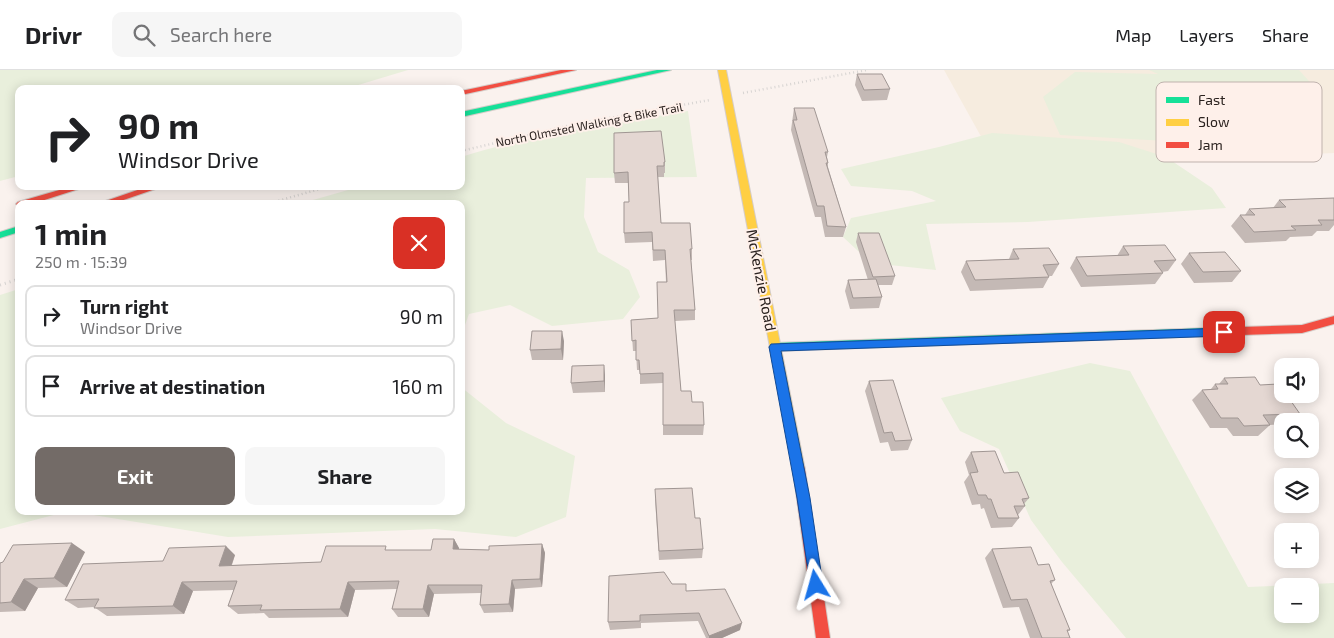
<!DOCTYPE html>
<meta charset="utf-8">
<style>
:root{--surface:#fff;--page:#f6f6f6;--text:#202124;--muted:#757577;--line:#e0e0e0;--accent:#736b67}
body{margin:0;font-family:"Exo 2",sans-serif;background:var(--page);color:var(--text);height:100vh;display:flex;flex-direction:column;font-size:19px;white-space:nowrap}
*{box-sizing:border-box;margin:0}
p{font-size:16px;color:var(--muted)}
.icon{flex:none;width:28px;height:28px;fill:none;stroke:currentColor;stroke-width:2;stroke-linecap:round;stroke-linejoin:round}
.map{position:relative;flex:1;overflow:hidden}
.side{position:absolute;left:15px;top:130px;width:450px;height:315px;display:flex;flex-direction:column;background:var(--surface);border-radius:10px;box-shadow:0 2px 12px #0003}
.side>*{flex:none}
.guide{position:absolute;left:15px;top:15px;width:450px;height:105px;border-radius:10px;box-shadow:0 2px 12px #0003;background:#fff;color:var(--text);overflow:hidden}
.fabs{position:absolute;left:1274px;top:288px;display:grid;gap:10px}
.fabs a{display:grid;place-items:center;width:45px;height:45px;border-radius:10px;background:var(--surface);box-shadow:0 2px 12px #0003;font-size:25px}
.pin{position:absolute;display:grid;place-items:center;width:42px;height:42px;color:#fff;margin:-21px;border-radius:10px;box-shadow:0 2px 8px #0006}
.me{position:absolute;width:55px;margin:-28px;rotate:352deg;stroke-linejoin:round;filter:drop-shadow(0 0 4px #0008)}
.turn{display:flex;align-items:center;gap:18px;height:105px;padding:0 20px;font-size:22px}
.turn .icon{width:65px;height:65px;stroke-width:2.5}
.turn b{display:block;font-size:35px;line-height:42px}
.round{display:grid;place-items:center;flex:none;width:52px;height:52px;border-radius:10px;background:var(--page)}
.head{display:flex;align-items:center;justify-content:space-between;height:85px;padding:0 20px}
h1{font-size:30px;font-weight:700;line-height:38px}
.action{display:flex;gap:10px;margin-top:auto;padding:10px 20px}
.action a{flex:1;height:58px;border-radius:10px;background:var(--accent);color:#fff;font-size:20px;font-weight:700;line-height:58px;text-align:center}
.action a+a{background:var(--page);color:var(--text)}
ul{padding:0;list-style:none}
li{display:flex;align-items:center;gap:15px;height:62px;margin:0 10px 8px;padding:0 10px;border:2px solid var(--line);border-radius:10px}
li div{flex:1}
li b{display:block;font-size:19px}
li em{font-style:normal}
header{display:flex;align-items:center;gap:30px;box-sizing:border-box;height:70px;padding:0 25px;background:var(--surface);border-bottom:1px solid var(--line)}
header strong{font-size:24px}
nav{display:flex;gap:28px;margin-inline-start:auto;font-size:18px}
.search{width:350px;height:45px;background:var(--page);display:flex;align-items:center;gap:12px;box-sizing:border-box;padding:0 18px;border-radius:10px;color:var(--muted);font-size:19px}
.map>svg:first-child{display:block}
.education{fill:#f6ecdf}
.green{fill:#e9efdc;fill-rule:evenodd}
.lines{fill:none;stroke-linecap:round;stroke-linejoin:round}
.fast-casing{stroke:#d5cdc9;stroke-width:2}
.slow-casing{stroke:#d5cdc9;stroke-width:2}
.jam-casing{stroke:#d5cdc9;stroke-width:2}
.path-far1{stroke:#d7d4d2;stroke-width:2.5;stroke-dasharray:1 3;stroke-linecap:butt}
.path{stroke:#d7d4d2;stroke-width:3;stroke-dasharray:1 4;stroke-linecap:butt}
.fast{fill:#16e098;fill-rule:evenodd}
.slow{fill:#ffcf43;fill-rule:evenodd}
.jam{fill:#f24e42;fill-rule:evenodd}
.wall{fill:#c4b9b5}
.shaded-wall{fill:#a09693}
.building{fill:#e4d7d2;stroke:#a09693}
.route{fill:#1a73e8;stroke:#114b97}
.labels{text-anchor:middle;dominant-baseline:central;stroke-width:4;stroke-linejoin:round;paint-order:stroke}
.far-street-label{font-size:12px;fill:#2b221f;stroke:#fef0ea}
.street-label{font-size:15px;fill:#2b221f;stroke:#fef0ea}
.key{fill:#fef0ea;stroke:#bfb2ad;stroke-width:1}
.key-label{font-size:14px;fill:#2b221f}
</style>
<header>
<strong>Drivr</strong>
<div class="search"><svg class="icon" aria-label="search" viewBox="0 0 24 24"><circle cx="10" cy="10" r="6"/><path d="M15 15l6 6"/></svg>Search here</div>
<nav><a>Map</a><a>Layers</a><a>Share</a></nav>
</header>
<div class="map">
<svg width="1334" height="568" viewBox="0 0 1334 568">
<rect width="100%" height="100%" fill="#faf2ee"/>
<!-- education -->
<path class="education" d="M944,0H1334V83L998,97Z"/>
<!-- green -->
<path class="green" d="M0,0H408L345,19H19V106L0,111Z
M1149,0H1299L1317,20L1319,36L1260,40L1301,81L1261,82L1209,64L1200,59L1184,72L1060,65L1043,27L1075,2L1158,4Z
M688,41L697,107L586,108L584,147L598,182L629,200L640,227L623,249L552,256L510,235L469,244L461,266V134H299L362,116H461V87C535,64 612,54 688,41Z
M992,63L1119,72L1166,87L1212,118L1226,138L1028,152L926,154L936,200L871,193L843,167L851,148L936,131L912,121L851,116L841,99L939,77Z
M19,219V441H461V317L506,353L575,386L566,447L516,467L435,459L228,467L69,441L0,459V225Z
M1090,293L1130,301L1248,517L1334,513V568H1126L1062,492L1031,450L999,379L960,361L941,328ZM1282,516H1310V544H1282Z"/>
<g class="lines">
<!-- fast casing -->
<g class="fast-casing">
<path id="fast" d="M657,0H671L461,47V42Z
M19,156V162L0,168V162Z
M1210,258L1215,262L1210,266L775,281L769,277L775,273Z"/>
</g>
<!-- slow casing -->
<g class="slow-casing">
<path id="slow" d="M718,0H726L805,400L804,404L799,406L794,404L793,400Z"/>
</g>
<!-- jam casing -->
<g class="jam-casing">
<path id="jam" d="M561,0H576L461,25V21Z
M73,116H88L32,134H19V136L16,134L18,132Z
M149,116H164L112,134H97Z
M1334,246V254L1302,263L1210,266L1205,262L1210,258L1302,255Z
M799,394L804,396L805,400L830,568H816L793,400L794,396Z"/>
</g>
<!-- path-far1 -->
<path class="path-far1" d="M743,23L867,0
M461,81L576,54L710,30
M267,134L330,116"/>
<!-- path -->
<path class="path" d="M0,215L19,209"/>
<!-- fast -->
<use href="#fast" class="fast"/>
<!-- slow -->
<use href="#slow" class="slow"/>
<!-- jam -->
<use href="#jam" class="jam"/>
</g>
<!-- wall -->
<path class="wall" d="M857,4L890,19L887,30L862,31L855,15Z
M794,38L828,82L827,87L828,93V97L846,157L843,167H825L821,147H815L791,60Z
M665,92V103H664V107H658L661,153L692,179V190H691L695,240V250L675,251L681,321L692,332L704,355L703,365H663V313L640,314V300H637L636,281H633L631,250L658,248L666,212L665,190L653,191L652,172L625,173L624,163L629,132L628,113H615L614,103Z
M1334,128V155L1329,161H1317L1312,166L1290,167L1286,171L1245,173L1231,156L1240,145H1245L1249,139L1273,138L1279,130Z
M858,163L895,206L892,215H878L882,227L879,238L850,239L845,221L848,210H868L856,172Z
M1123,176L1176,190L1168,201L1162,202L1163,203L1155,214L1081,217L1070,198L1076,187L1117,186Z
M1013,179L1059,194L1052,206H1048L1049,207L1043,218L970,221L961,202L966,191L1009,189Z
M1189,183L1241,201L1232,212L1194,213L1181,194Z
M564,271L563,290H532L530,280Z
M605,305V322L573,323L571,313Z
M1224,308L1260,315L1300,344L1292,351H1282V354L1269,355H1270L1258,366H1233L1227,358H1210L1192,330L1202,320L1211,319L1215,314H1219Z
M869,311L912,370L908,380L891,381L888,372L880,373L865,321Z
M971,382L1004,403L1029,428L1024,434L1025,436L1018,445L1019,448L1012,457L991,458L984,438L981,439L980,434L972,435L964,412L969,405L965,392Z
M655,429L695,448L703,479L702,488L659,490Z
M454,469L459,478V479L489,480L542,474L545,483L542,517L515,519L513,542L484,543L480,535L481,523L434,524L429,547H398L392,539L397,519L355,520L348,547L269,548L264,543L238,544L228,536L234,520L193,521L184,544L107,546L94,537L78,538L65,530L163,491L235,485L232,495L321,492L431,480Z
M992,479L1038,495L1055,510L1051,514L1070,560L1067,562L1070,568H1030L1019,537L1003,538L985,488Z
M85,482L67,517L38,518L25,541L0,542V493Z
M672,514L686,521L740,560L722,568H706L698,551L641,553V558L610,560L608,552Z"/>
<!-- shaded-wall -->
<path class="shaded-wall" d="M562,261L564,271L563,290L561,279Z
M604,295L605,305V322L604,311Z
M454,469L459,478L457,488L453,479Z
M72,473L85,482L67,517L54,508Z
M542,474L545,483L542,517L540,509Z
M226,476L235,485L228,505L219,496Z
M24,509L38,518L25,541L11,532Z
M512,510L515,519L513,542L509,534Z
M182,512L193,521L184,544L173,536Z
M348,512L355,520L348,547L340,539Z
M428,515L434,524L429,547L423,539Z
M742,553L740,560L722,568H709V566Z"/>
<!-- building -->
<path class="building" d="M857,4H882L890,19L864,20Z
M794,38H814L828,82H825L828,93H826L846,157L827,156L824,136H817L793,50H797Z
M661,61L665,92H664V96H657L661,153H690L692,179H690L695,240H674L681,321H691L692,332H703L704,355H663V303L640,304L639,290H636V270L632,271L631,250L658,248L657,212H667L665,180H653L652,162L624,163V132H629L628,102L614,103V63Z
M1334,128V150H1318L1322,155L1291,156L1296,160L1254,162L1240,145H1255L1249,139L1286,137L1279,130Z
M858,163H879L895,206L873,207Z
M1165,175L1176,190L1154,191L1163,203L1087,206L1076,187L1129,185L1123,176Z
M1049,178L1059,194L1043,195L1049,207L975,210L966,191L1019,189L1013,179Z
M1225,182L1241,201L1203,202L1189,183Z
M876,209L882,227L853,228L848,210Z
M532,261H562L561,279L530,280Z
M604,295V311L571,313L572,296Z
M1255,307L1260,315L1278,314L1282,319V324H1286L1300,344L1263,345L1270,355L1244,356L1238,348H1221L1202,320L1218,319L1215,314H1228L1224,308Z
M893,310L912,370L895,371L892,362L884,363L869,311Z
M995,381L1004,403L1018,402L1029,428L1022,429L1025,436H1014L1019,448H998L991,429H988L986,425H978L970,403L978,402L971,382Z
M692,418L695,448H700L703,479L659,481L655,419Z
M433,469H454L453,479L489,480V476L542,474L540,509L512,510L509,534L480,535L482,515H428L423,539H392L399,511L348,512L340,539L260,540L262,535L228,536L237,511L182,512L173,536L94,538L99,529L65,530L83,494L163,491L169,478L226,476L219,496L321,492L326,476H386L385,480H431Z
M72,473L54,508L24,509L11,532L0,533V493L3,492L13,475Z
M1031,477L1038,495L1049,494L1055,510L1050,511L1070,560H1067L1070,568H1042L1027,529L1011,530L992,479Z
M664,502L672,514H686V521L725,519L742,553L709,566L699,543L640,545V551L608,552L609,506Z"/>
<!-- route -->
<path class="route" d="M1224,258L1230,262L1224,266L781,281L810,428L823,515L821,520L816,522L811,520L797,428L769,277L771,274Z"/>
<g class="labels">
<!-- far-street labels -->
<g class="far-street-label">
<text transform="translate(589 54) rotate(-11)">North Olmsted Walking &amp; Bike Trail</text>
</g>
<!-- street labels -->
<g class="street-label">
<text transform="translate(762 210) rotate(79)">McKenzie Road</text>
</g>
</g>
<!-- legend -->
<rect x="1156" y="12" width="166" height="80" rx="8" class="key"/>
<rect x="1166" y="27" width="23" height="6" fill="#16e098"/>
<rect x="1166" y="49" width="23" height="7" fill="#ffcf43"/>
<rect x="1166" y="72" width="23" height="6" fill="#f24e42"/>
<g class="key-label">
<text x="1198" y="35">Fast</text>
<text x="1198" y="57">Slow</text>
<text x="1198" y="80">Jam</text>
</g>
</svg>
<div class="fabs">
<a><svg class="icon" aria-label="sound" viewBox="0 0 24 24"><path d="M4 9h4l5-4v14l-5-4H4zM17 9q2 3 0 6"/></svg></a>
<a><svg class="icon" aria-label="search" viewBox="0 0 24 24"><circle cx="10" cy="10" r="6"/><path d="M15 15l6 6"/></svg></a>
<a><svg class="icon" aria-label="layers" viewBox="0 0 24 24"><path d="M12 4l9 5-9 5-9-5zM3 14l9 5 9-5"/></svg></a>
<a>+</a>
<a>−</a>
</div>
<div class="pin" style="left:1224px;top:262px;background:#d93025"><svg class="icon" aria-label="arrive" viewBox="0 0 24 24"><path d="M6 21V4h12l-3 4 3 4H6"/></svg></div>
<svg class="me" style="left:816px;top:515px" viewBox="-20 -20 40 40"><path d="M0-17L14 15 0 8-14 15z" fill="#1a73e8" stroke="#fff" stroke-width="4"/></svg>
<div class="guide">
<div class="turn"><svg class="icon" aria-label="right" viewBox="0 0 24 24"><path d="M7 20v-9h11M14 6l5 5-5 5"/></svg><div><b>90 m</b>Windsor Drive</div></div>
</div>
<section class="side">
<div class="head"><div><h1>1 min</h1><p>250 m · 15:39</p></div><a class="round" style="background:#d93025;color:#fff"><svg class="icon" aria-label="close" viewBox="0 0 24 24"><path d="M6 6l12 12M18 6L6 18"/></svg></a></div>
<ul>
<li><svg class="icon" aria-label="right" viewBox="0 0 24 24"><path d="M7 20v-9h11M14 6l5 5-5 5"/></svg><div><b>Turn right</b><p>Windsor Drive</p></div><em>90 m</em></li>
<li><svg class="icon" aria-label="arrive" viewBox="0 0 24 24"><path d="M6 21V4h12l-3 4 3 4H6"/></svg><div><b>Arrive at destination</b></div><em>160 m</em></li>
</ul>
<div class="action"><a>Exit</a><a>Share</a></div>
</section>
</div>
